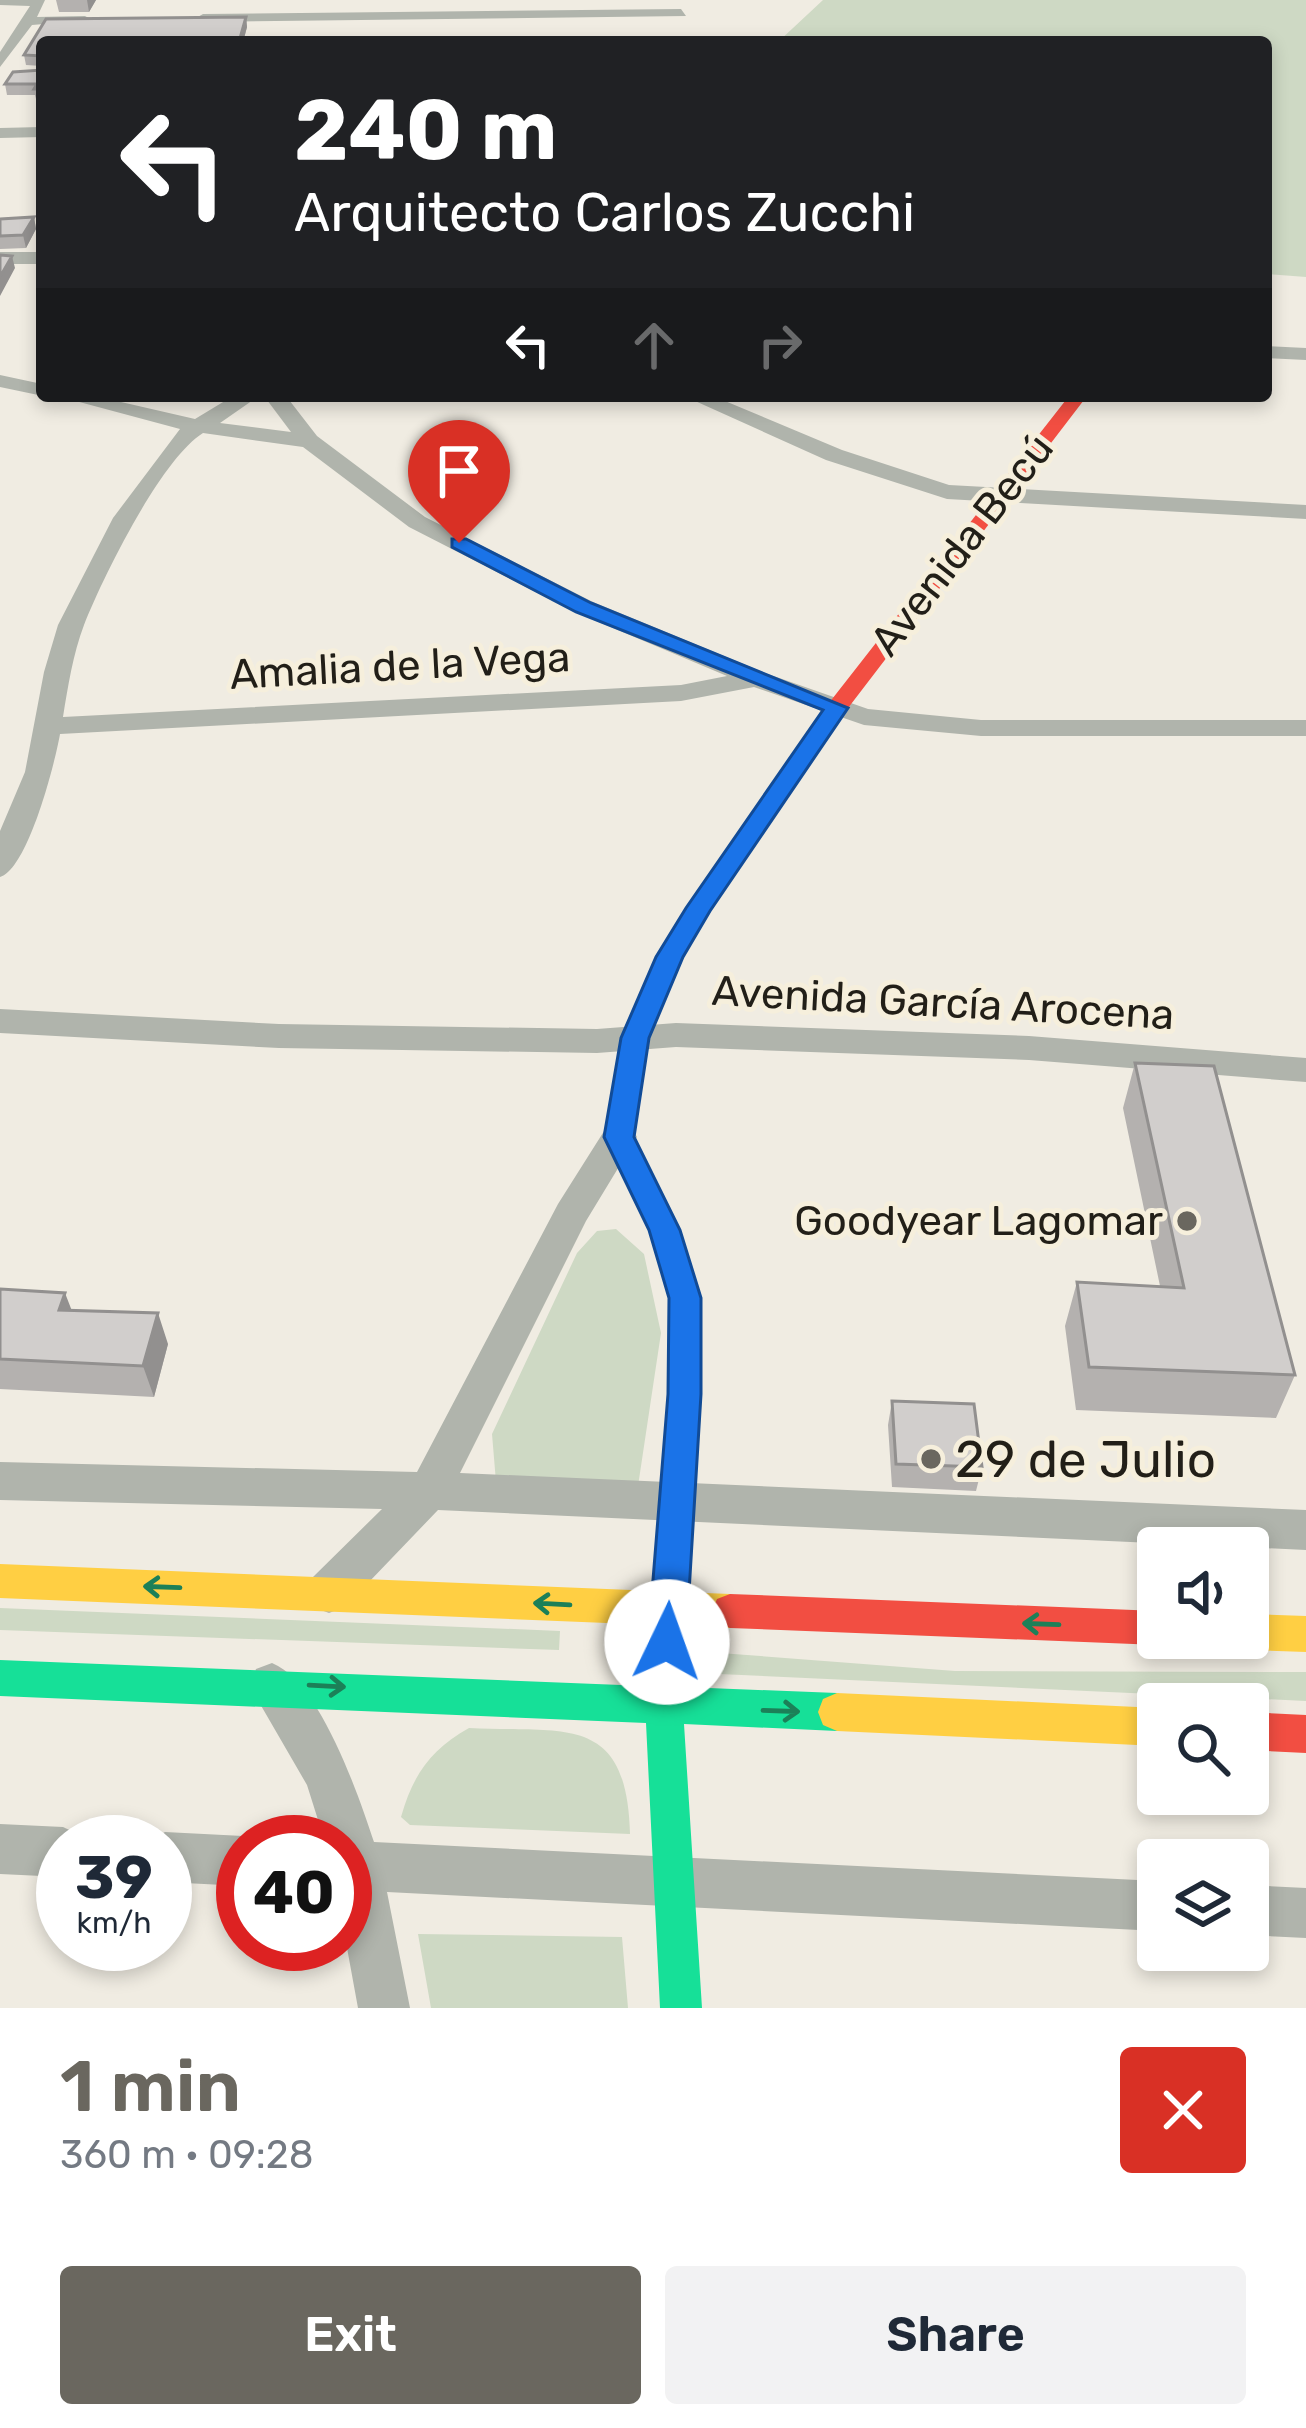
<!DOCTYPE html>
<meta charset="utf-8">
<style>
:root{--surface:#fff;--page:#f2f2f3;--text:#1f2937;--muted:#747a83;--accent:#6a675f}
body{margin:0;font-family:Rubik,sans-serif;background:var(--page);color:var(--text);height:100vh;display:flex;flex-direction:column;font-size:45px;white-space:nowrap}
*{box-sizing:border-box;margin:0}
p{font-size:39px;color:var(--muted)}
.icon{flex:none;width:66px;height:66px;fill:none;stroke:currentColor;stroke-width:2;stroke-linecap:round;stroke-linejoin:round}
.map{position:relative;height:2008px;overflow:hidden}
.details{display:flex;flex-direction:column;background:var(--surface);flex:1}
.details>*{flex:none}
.banner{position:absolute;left:36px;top:36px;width:1236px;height:366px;border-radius:12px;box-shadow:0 6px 18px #0003;background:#202124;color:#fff;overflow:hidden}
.controls{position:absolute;left:1137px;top:1527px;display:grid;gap:24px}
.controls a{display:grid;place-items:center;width:132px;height:132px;border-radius:12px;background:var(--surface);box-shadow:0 6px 18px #0003;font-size:60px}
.speed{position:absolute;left:36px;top:1815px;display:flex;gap:24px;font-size:60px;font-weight:700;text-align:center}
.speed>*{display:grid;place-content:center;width:156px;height:156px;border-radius:50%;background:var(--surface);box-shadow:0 6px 18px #0003;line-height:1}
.speed small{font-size:30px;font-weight:400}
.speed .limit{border:18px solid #d22;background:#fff;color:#111}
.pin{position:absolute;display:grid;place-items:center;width:102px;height:102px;color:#fff;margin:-123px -51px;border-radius:50% 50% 50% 0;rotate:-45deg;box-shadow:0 0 12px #0007}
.pin .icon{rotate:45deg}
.me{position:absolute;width:132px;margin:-66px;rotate:3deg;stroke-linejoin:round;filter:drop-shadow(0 0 9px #0008)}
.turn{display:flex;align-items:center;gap:42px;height:252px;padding:0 60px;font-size:54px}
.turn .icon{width:156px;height:156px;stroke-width:2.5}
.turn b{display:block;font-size:84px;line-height:102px}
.lanes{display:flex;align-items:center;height:114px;padding:0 60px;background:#0003;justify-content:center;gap:60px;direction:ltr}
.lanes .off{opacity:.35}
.round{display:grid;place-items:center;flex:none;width:126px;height:126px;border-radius:12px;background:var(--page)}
.overview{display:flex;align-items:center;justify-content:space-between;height:204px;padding:0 60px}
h1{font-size:72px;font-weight:600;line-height:90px;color:var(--accent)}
.button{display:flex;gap:24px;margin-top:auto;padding:24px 60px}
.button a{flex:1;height:138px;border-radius:12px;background:var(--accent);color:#fff;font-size:48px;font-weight:600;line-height:138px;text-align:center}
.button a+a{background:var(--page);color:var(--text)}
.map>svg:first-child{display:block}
.green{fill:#ced9c4}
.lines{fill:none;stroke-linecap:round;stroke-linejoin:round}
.street{fill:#b0b4ac;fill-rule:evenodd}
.fast{fill:#16e098;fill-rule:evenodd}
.slow{fill:#ffcf43;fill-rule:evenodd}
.jam{fill:#f24e42;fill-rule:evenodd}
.wall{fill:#b4b1af}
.shaded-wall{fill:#92908f}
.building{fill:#d1cecc;stroke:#92908f;stroke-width:3}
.oneway{stroke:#1c8058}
.route{fill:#1a73e8;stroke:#114b97;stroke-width:3}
.poi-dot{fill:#6a675f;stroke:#f6efdc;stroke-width:4.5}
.labels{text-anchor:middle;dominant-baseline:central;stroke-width:10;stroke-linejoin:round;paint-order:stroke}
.street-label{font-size:42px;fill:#221f18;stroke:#f6efdc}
.poi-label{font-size:42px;fill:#221f18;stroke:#f6efdc;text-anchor:end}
.near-poi-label{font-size:51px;fill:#221f18;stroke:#f6efdc;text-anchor:start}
</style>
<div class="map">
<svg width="1306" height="2008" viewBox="0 0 1306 2008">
<rect width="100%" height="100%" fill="#f0ece2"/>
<!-- green -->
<path class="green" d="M823,0H1306V277L1266,274V42H778Z
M616,1229L644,1254L661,1333L638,1486L496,1482L492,1434L577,1253L597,1231Z
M0,1608L560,1631L559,1650L0,1630Z
M720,1653L955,1671L1306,1672V1701L719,1674Z
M469,1728C564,1733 627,1712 630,1834L410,1825L401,1817C413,1775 430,1750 469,1728Z
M418,1934L622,1937L628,2008H431Z"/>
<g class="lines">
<!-- street -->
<path class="street" d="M0,0H45L37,17L85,16L92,20L32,25L0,67V52L30,6L0,5Z
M681,9L686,16L203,22L196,18L203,14Z
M42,127V137L0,138V128Z
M0,252H42V264H0Z
M1266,346L1306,348V360L1266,358Z
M0,375L42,384L43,396L0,387Z
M57,396H95L195,419L233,396H259L220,423L291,432L264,396H286L317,436L425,517L593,602L765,673L868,709L981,720H1306V736H981L864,725L754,687L681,701L60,734C55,763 28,869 0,877V831L25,772L44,672L58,625L113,518L180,429ZM203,433L303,447L409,527L575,612L727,676L681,685L63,717C68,686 73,654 84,625C103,577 161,459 203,433Z
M684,396H713L842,450L949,485L1306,505V519L947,499L826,460Z
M0,1009L279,1024L597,1029L676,1023L1029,1036L1306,1058V1082L1029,1060L676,1047L597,1053L279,1048L0,1033Z
M619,1124L632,1128L637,1137L586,1221L460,1473L1306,1510V1550L438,1510L345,1607L329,1613L313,1607L307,1592L313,1577L382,1509L0,1500V1462L417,1472L558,1204L606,1128Z
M272,1663C320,1682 358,1794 374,1842L1158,1881V1931L387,1892L410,2008H358L345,1937V1842H325L307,1785L249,1685L256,1669Z
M0,1824L63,1827L80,1835L84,1842H63V1877L0,1874Z
M165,1832L243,1836L257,1842H243V1886L165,1882V1842H146Z
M1248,1885L1306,1888V1938L1248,1935Z"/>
<!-- fast -->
<path class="fast" d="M674,1535L687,1539L692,1551L684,1687L837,1693L851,1699L856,1712L851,1725L837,1731L684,1724L702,2008H660L646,1723L0,1696V1660L646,1686L656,1551L661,1539Z"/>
<!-- slow -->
<path class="slow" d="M693,909L706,917L682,957L649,1038L634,1137L680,1230L701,1298L702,1394L692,1551L687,1563L674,1567L661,1563L656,1551L668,1394L669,1298L650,1230L604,1137L621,1038L656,957L684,911Z
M0,1564L730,1594L743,1599L748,1611L743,1623L730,1628L0,1598Z
M1248,1614L1306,1616V1652L1248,1650L1235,1644L1232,1638H1248Z
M837,1693L1158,1708V1746L837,1731L823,1725L818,1712L823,1699Z"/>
<!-- jam -->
<path class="jam" d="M1069,396H1087L845,712L702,923H684L680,917L684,911L829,703Z
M730,1594L1158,1611V1638H1172L1158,1645L730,1628L717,1623L712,1611L717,1599Z
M1248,1712L1306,1715V1753L1248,1750Z"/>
</g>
<!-- wall -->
<path class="wall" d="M56,0H96L89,12H59Z
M246,17L247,27L243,42H42V66L26,65L24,55L46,19Z
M42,70V99H36L35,95H7L5,84Z
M34,217L36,229L26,248L0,249V219Z
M1135,1063L1295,1375L1276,1418L1076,1410L1065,1326L1077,1282L1160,1286L1123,1108Z
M0,1289L72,1310L168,1344L154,1397L0,1389Z
M892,1401L982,1467L976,1491L892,1487L888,1425Z"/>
<!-- shaded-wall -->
<path class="shaded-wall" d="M87,0H96L89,12Z
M246,17L247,27L243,42H239Z
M34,217L36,229L26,248L23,235Z
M12,256L15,268L0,296V277Z
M65,1293L77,1324L59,1310Z
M158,1313L168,1344L154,1397L143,1366Z"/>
<!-- building -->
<path class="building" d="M246,17L239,42H42V56L24,55L46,19Z
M42,70V89H34L37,84H5L13,72Z
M34,217L23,235L0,236V219Z
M0,255L12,256L0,277Z
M1135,1063L1214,1066L1295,1375L1089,1367L1077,1282L1184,1288Z
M0,1289L65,1293L59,1310L158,1313L143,1366L0,1359Z
M892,1401L974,1404L982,1467L896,1464Z"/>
<!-- one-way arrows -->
<defs><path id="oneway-shaft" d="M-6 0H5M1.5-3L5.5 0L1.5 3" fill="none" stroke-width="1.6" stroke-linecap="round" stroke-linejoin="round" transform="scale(3)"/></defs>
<g class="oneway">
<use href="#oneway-shaft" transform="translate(162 1587) rotate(-178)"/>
<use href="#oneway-shaft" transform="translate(552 1604) rotate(-177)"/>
<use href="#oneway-shaft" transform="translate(1041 1624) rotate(-178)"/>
<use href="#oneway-shaft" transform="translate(327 1686) rotate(3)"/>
<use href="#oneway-shaft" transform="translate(781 1711) rotate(2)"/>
</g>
<!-- route -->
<path class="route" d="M452,539H466L591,603L848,708L710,911L683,957L649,1038L634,1137L680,1230L701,1298V1394L686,1642L680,1655L667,1660L654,1655L648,1642L668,1394L669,1298L649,1230L604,1137L621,1038L656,957L686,908L823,710L576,612L452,547Z"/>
<!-- markers -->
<g class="poi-dot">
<circle cx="1187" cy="1221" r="12"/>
<circle cx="931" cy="1459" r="12"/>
</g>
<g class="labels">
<!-- street labels -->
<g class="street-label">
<text transform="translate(962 545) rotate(-52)">Avenida Becú</text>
<text transform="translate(400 666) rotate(-3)">Amalia de la Vega</text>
<text transform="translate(943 1003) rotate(3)">Avenida García Arocena</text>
</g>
<!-- poi labels -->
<g class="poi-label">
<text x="1163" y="1221">Goodyear Lagomar</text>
</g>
<!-- near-poi labels -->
<g class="near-poi-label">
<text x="955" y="1459">29 de Julio</text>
</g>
</g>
</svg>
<div class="controls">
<a><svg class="icon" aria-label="sound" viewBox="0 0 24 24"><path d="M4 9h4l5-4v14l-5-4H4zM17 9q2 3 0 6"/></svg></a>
<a><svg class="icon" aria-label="search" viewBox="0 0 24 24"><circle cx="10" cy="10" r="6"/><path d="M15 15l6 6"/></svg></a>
<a><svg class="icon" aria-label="layers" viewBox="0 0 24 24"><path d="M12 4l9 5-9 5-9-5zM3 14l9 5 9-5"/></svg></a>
</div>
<div class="speed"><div>39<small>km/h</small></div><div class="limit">40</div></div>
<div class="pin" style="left:459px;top:543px;background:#d93025"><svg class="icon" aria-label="arrive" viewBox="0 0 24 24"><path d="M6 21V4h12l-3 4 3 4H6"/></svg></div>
<svg class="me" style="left:667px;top:1642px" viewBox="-20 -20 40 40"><circle r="19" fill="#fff"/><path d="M0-13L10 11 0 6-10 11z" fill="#1a73e8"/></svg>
<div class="banner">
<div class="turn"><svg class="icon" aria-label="left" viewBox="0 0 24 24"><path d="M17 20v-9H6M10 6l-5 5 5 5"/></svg><div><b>240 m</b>Arquitecto Carlos Zucchi</div></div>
<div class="lanes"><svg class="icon" aria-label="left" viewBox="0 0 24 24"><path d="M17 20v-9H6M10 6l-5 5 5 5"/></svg><svg class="icon off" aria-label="ahead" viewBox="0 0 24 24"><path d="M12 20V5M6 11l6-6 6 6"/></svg><svg class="icon off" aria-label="right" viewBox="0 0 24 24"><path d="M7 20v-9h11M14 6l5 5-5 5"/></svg></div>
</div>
</div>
<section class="details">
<div class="overview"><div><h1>1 min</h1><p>360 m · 09:28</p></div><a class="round" style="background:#d93025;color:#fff"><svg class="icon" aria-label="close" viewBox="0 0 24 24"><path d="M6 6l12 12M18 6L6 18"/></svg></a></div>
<div class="button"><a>Exit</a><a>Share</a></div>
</section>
